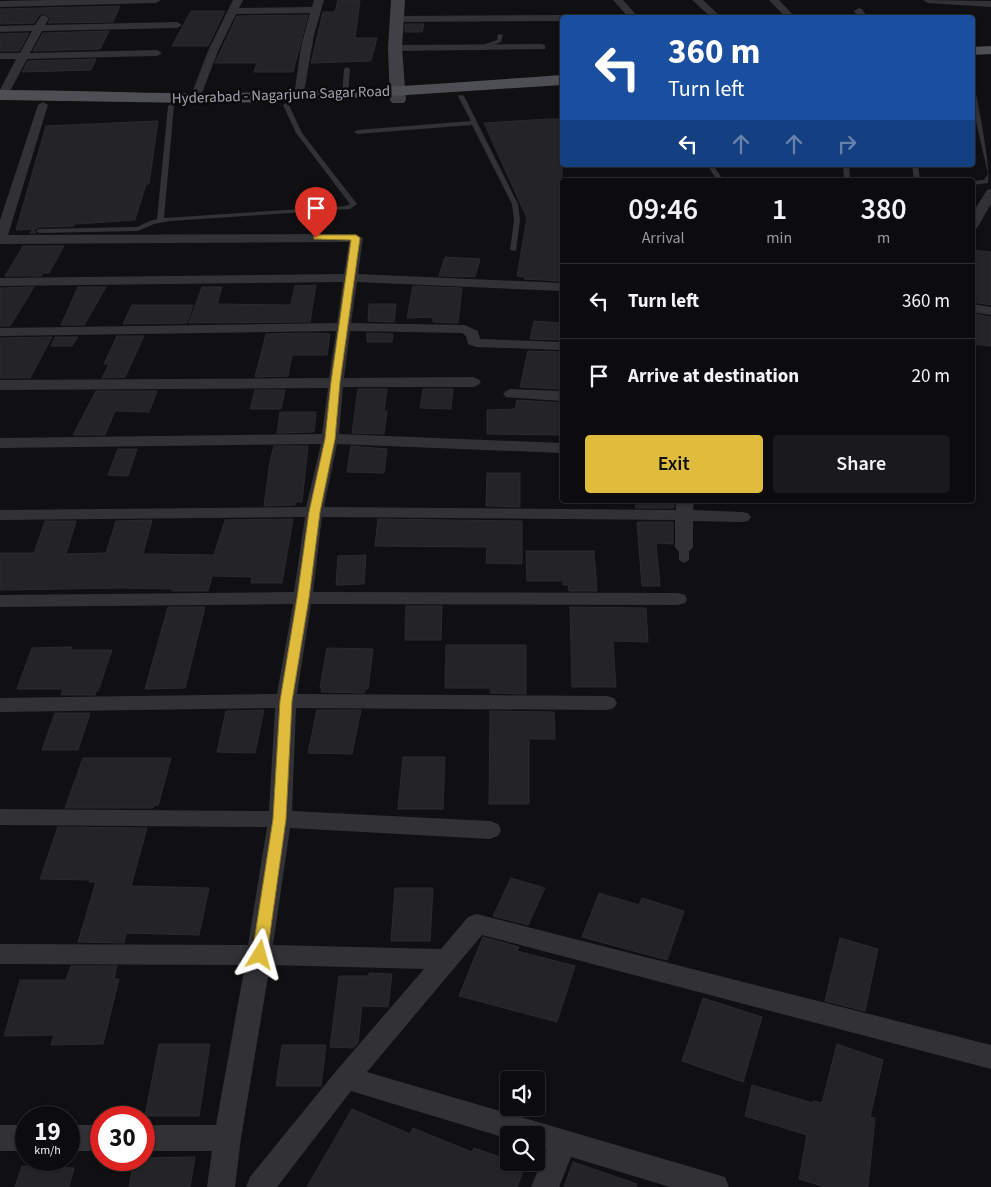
<!DOCTYPE html>
<style>
:root{--surface:#0c0c0e;--page:#1a1a1c;--text:#f1f3f6;--muted:#9a9b9e;--line:#2c2c2e;--accent:#dfbc3b}
body{margin:0;font-family:"Source Sans 3",sans-serif;background:var(--page);color:var(--text);height:100vh;display:flex;flex-direction:column;font-size:19px;white-space:nowrap}
*{box-sizing:border-box;margin:0}
p{font-size:16px;color:var(--muted)}
.icon{flex:none;width:28px;height:28px;fill:none;stroke:currentColor;stroke-width:2;stroke-linecap:round;stroke-linejoin:round}
.map{position:relative;flex:1;overflow:hidden}
.drawer{position:absolute;left:560px;top:178px;width:415px;height:325px;display:flex;flex-direction:column;background:var(--surface);border-radius:5px;box-shadow:0 1px 4px #0004,0 0 0 1px var(--line)}
.drawer>*{flex:none}
.banner{position:absolute;left:560px;top:15px;width:415px;height:152px;border-radius:5px;box-shadow:0 1px 4px #0004,0 0 0 1px var(--line);background:#1a4fa0;color:#fff;overflow:hidden}
.controls{position:absolute;left:500px;top:1071px;display:grid;gap:10px}
.controls a{display:grid;place-items:center;width:45px;height:45px;border-radius:5px;background:var(--surface);box-shadow:0 1px 4px #0004,0 0 0 1px var(--line);font-size:25px}
.speed{position:absolute;left:15px;top:1106px;display:flex;gap:10px;font-size:25px;font-weight:700;text-align:center}
.speed>*{display:grid;place-content:center;width:65px;height:65px;border-radius:50%;background:var(--surface);box-shadow:0 1px 4px #0004,0 0 0 1px var(--line);line-height:1}
.speed small{font-size:12px;font-weight:400}
.speed .limit{border:8px solid #d22;background:#fff;color:#111}
.pin{position:absolute;display:grid;place-items:center;width:42px;height:42px;color:#fff;margin:-51px -21px;border-radius:50% 50% 50% 0;rotate:-45deg;box-shadow:0 0 5px #0007}
.pin .icon{rotate:45deg}
.me{position:absolute;width:55px;margin:-28px;rotate:8deg;stroke-linejoin:round;filter:drop-shadow(0 0 4px #0008)}
.turn{display:flex;align-items:center;gap:18px;height:105px;padding:0 25px;font-size:22px}
.turn .icon{width:65px;height:65px;stroke-width:2.5}
.turn b{display:block;font-size:35px;line-height:42px}
.lanes{display:flex;align-items:center;height:48px;padding:0 25px;background:#0003;justify-content:center;gap:25px;direction:ltr}
.lanes .off{opacity:.35}
.eta{display:flex;justify-content:space-evenly;align-items:center;height:85px;text-align:center}
.eta b{font-size:30px;font-weight:600;line-height:35px}
.cta{display:flex;gap:10px;margin-top:auto;padding:10px 25px}
.cta a{flex:1;height:58px;border-radius:5px;background:var(--accent);color:#111;font-size:20px;font-weight:600;line-height:58px;text-align:center}
.cta a+a{background:var(--page);color:var(--text)}
ul{padding:0;list-style:none}
li{display:flex;align-items:center;gap:15px;height:75px;padding:0 25px;border-top:1px solid var(--line)}
li div{flex:1}
li b{display:block;font-size:19px}
li em{font-style:normal}
.map>svg:first-child{display:block}
.building{fill:#242325;stroke:#2b2a2d}
.lines{fill:none;stroke-linecap:round;stroke-linejoin:round}
.lane{fill:#323236;fill-rule:evenodd}
.street{fill:#323236;fill-rule:evenodd}
.secondary{fill:#404146;fill-rule:evenodd}
.primary{fill:#4e4f55;fill-rule:evenodd}
.route{fill:#dfbc3b;stroke:#917a26}
.labels{text-anchor:middle;dominant-baseline:central;stroke-width:5;stroke-linejoin:round;paint-order:stroke}
.far-street-label{font-size:15px;fill:#a3a5b1;stroke:#0c0b0c}
</style>
<div class="map">
<svg width="991" height="1187" viewBox="0 0 991 1187">
<rect width="100%" height="100%" fill="#101012"/>
<!-- building -->
<path class="building" d="M338,0H360L355,38H377L371,61L311,63L323,12H335Z
M120,6L113,22L48,23L51,18L43,13L39,15L34,23L0,24V9Z
M191,11H225L208,46H172Z
M308,15L293,72H254L257,63H215L237,16Z
M405,24H424L422,32H405Z
M109,31L100,49L33,51L43,33Z
M29,33L19,51H0V34Z
M96,59L91,70L22,72L28,61Z
M549,119H562V281L524,279L525,277L517,276L527,218L484,123Z
M158,121L149,184H146L135,220L75,224L74,226L39,227L34,230L36,233H30L33,229L16,230L46,126Z
M23,246H64L49,273H43L41,276H5Z
M972,250L991,252V305L972,302Z
M445,257L480,259L475,277L439,276Z
M316,285L310,322L189,323L202,287H222L217,304L289,305L291,304L295,286Z
M413,286L462,288L458,323L433,322V317L407,318Z
M34,287L10,326H0V288Z
M78,287H106L84,325H61Z
M369,304H396L394,322L368,321Z
M132,305H193L187,323L123,324Z
M975,314L991,317V346L972,344Z
M534,321L562,323V340L530,339Z
M308,333L330,334L327,355H292L288,376L255,377L266,334Z
M367,333L393,334L392,342H367Z
M117,336H144L125,377L102,378L109,364H104Z
M52,337L30,378H0V338Z
M55,337H78L72,346H51Z
M528,351L562,352V389L520,387Z
M358,389H387L384,411H387L384,434L352,433Z
M423,389H453L451,409L420,408Z
M255,390H285L281,409H250Z
M96,391H157L149,412L115,411L105,435H73Z
M517,400L562,403V435L487,434V410L515,409Z
M280,412H316L314,432L277,433Z
M274,446H308L302,502H296L295,505L264,506L270,461Z
M351,446L387,449L384,473L347,472Z
M118,449H137L128,476L108,475Z
M487,473H520V507L486,506Z
M640,500H674V508H636L635,505H640Z
M293,519L282,583H251L252,577L212,576L208,591H172V589L124,588L0,590V553H34L45,521H76L66,554L106,553L116,521L152,520L143,554L214,555L225,520Z
M378,519L522,521V564L486,563L487,547L375,546Z
M637,522H673V544L656,543L660,586H642Z
M526,551H594L597,591H569L568,585H563V581H527Z
M366,555L364,584L336,585L338,556Z
M406,606H442L441,640H405Z
M168,607H205L185,688L145,689Z
M570,607L646,608L648,642L613,641L616,687H572Z
M446,645H526V694L490,693L491,688H445Z
M72,647L71,650H112L98,691H96L95,695H61L63,689H17L32,648Z
M327,648L373,649L368,689H365L364,693L321,692L322,688H320Z
M264,710L255,753L217,752L226,711Z
M317,710H361L352,754L308,753Z
M490,711L554,712L555,739H529V804H489Z
M55,713H90L78,750H42Z
M403,757H445L443,809H398Z
M83,758H171L158,806L154,805L153,808H65Z
M58,827L147,828L131,886L209,888L199,935L126,933L124,943L78,942L96,882H89L90,880L40,879Z
M511,878L545,888L528,925L493,916Z
M395,888H433L430,941H391Z
M599,893L639,905L642,898L684,911L667,960L582,937Z
M483,937L519,947L517,951L575,966L557,1022L459,996Z
M840,938L878,949L865,1011L825,1001Z
M71,966H117L114,979H119L103,1044L51,1045L54,1035L4,1036L20,980H66Z
M369,973L392,974L388,1007L362,1006L358,1043L353,1048L330,1047L339,976H369Z
M703,998L762,1017L743,1082L682,1061Z
M159,1044H210L199,1116H145Z
M837,1044L883,1060L870,1117L875,1118L868,1187H825L799,1179L807,1135L745,1116L752,1085L813,1103V1101L822,1103Z
M282,1045H326L321,1086H276Z
M352,1109L410,1134L413,1128L472,1152L474,1148L509,1160V1162L525,1166L517,1187H307Z
M195,1157L190,1187H129L134,1160H144V1158Z
M573,1162L637,1184L636,1187H564Z
M22,1166L74,1168L69,1187H15Z"/>
<g class="lines">
<!-- lane -->
<path class="lane" d="M498,34L503,35L501,42L477,50L474,48L497,40Z
M347,67L350,69L348,94L345,96L342,94L344,69Z
M972,87L975,89C979,108 991,169 988,183L972,185V181L984,180L988,174L972,104Z
M459,95L464,96L518,204L520,220L516,251L510,250L514,220L512,204L472,125L357,134L354,132L357,130L471,121L458,96Z
M286,103L289,105L302,133L357,204L350,209L171,221L154,224L138,231L39,233L36,231L39,229L137,227L150,221L157,219L168,106L171,104L174,106L164,218L346,206L350,204L296,133L283,105Z
M707,165H713L723,180H717Z
M843,165H849L850,180H844Z
M912,165H918L920,180H914Z
M684,544L689,547V560L684,563L679,560V547Z"/>
<!-- street -->
<path class="street" d="M48,0H161L156,3L0,7V1Z
M233,0H243L239,8L312,7L314,0H324L314,35L303,98L299,99L294,96L301,47L310,13L236,14L218,51L200,98L195,101L191,100L190,98L208,51Z
M613,0H623L639,18H629Z
M692,0H703L722,18H712Z
M769,0H779L796,18H786Z
M923,0L991,1V7L928,3Z
M859,8L862,9L868,18H859L854,11Z
M44,15L49,18L45,25L177,22L182,25L177,28L42,31L30,53L157,50L162,53L157,56L27,59L8,95L7,97H0V90L16,59H0V53H20L32,31L0,32V26L35,25L41,16Z
M562,15L566,18H562V21L397,22L392,19L397,16Z
M541,44L545,45V49L395,51L390,48L395,45Z
M43,102L48,105L8,235L356,234L363,238L358,274L562,283V291L357,282L351,323L465,325L478,331L480,339L562,342V350L476,347L468,344L466,336L462,333L350,331L344,378L473,377L478,379L481,382L478,385L473,387H343L339,434L562,443V453L337,444L324,507L676,510V500H694L693,510L742,512L748,513L751,517L748,521L742,522L693,521V547L690,551L684,552L678,551L675,547V520L322,517L313,592L678,593L685,595L687,599L685,603L678,605L311,604L297,694L607,696L614,698L617,703L614,708L607,710L296,708L292,811L490,821L498,824L501,830L498,836L490,839L290,828L273,945L441,949L468,917L477,914L991,1045V1069L482,935L367,1072L715,1174L725,1177L729,1187H670L571,1157L559,1187H531L547,1150L536,1147V1135H509V1139L351,1091L277,1187H246L250,1177L337,1070L424,969L270,965L241,1138L235,1187H207L212,1151H144V1125H216L245,965L0,964V944L248,945L267,827L0,825V809L269,811L275,708L0,712V698L277,694L293,604L0,607V595L294,592L305,517L0,520V510L306,507L321,444L0,448V438L322,434L328,388L0,390V380L329,378L336,331L0,336V328L337,323L343,282L0,286V278L344,274L349,242L0,244V220L38,105Z
M991,189V204L977,228L972,229V214L987,190Z
M972,304L991,307V315L972,312Z
M511,389L562,391V401L506,397L503,394L506,391Z
M0,1125H26V1151H0Z
M69,1125H101V1151H69Z"/>
<!-- secondary -->
<path class="secondary" d="M391,0H405L402,48L406,100L404,103H392L390,100L388,48Z"/>
<!-- primary -->
<path class="primary" d="M991,46V54L972,55V47Z
M562,75V85L392,96L265,102L195,103L0,100V90C74,90 148,94 223,93C336,92 449,83 562,75Z"/>
</g>
<!-- route -->
<path class="route" d="M316,235H356L360,238L340,382L335,439L320,512L309,598L292,701L286,819L267,955L265,959L260,961L254,959L252,955L273,819L280,701L297,598L309,512L325,439L331,382L351,240L314,239V236Z"/>
<g class="labels">
<!-- far-street labels -->
<g class="far-street-label">
<text transform="translate(281 95) rotate(-2)">Hyderabad - Nagarjuna Sagar Road</text>
</g>
</g>
</svg>
<div class="controls">
<a><svg class="icon" aria-label="sound" viewBox="0 0 24 24"><path d="M4 9h4l5-4v14l-5-4H4zM17 9q2 3 0 6"/></svg></a>
<a><svg class="icon" aria-label="search" viewBox="0 0 24 24"><circle cx="10" cy="10" r="6"/><path d="M15 15l6 6"/></svg></a>
</div>
<div class="speed"><div>19<small>km/h</small></div><div class="limit">30</div></div>
<div class="pin" style="left:316px;top:238px;background:#d93025"><svg class="icon" aria-label="arrive" viewBox="0 0 24 24"><path d="M6 21V4h12l-3 4 3 4H6"/></svg></div>
<svg class="me" style="left:260px;top:955px" viewBox="-20 -20 40 40"><path d="M0-17L14 15 0 8-14 15z" fill="#dfbc3b" stroke="#fff" stroke-width="4"/></svg>
<div class="banner">
<div class="turn"><svg class="icon" aria-label="left" viewBox="0 0 24 24"><path d="M17 20v-9H6M10 6l-5 5 5 5"/></svg><div><b>360 m</b>Turn left</div></div>
<div class="lanes"><svg class="icon" aria-label="left" viewBox="0 0 24 24"><path d="M17 20v-9H6M10 6l-5 5 5 5"/></svg><svg class="icon off" aria-label="ahead" viewBox="0 0 24 24"><path d="M12 20V5M6 11l6-6 6 6"/></svg><svg class="icon off" aria-label="ahead" viewBox="0 0 24 24"><path d="M12 20V5M6 11l6-6 6 6"/></svg><svg class="icon off" aria-label="right" viewBox="0 0 24 24"><path d="M7 20v-9h11M14 6l5 5-5 5"/></svg></div>
</div>
<section class="drawer">
<div class="eta">
<div><b>09:46</b><p>Arrival</p></div>
<div><b>1</b><p>min</p></div>
<div><b>380</b><p>m</p></div>
</div>
<ul>
<li><svg class="icon" aria-label="left" viewBox="0 0 24 24"><path d="M17 20v-9H6M10 6l-5 5 5 5"/></svg><div><b>Turn left</b></div><em>360 m</em></li>
<li><svg class="icon" aria-label="arrive" viewBox="0 0 24 24"><path d="M6 21V4h12l-3 4 3 4H6"/></svg><div><b>Arrive at destination</b></div><em>20 m</em></li>
</ul>
<div class="cta"><a>Exit</a><a>Share</a></div>
</section>
</div>
